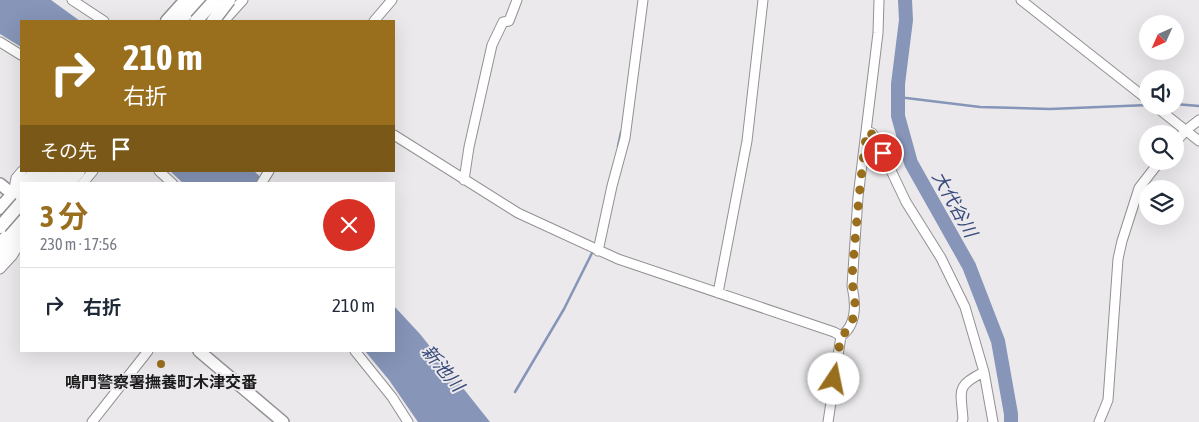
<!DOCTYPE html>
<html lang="ja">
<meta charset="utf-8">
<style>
:root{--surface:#fff;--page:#f6f6f7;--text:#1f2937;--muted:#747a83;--line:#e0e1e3;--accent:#996f1d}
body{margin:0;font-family:"Asap Condensed","Noto Sans JP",sans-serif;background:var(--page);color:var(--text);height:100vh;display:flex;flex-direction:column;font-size:19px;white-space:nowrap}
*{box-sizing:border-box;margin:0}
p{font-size:16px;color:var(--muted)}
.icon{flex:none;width:28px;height:28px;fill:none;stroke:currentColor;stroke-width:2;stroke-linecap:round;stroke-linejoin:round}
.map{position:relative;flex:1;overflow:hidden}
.details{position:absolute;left:20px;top:182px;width:375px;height:170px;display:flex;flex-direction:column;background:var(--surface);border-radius:0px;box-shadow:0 5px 20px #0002}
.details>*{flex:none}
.banner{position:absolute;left:20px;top:20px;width:375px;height:152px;border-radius:0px;box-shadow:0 5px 20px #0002;background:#996f1d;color:#fff;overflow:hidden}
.needle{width:32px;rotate:225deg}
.controls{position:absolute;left:1139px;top:15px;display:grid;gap:10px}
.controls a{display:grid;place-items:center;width:45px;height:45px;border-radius:50%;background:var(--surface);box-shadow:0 5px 20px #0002;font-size:25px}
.pin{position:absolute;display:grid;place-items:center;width:42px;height:42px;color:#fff;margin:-21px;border:2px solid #fff;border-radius:50%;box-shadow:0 1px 5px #0007}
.me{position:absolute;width:55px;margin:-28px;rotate:11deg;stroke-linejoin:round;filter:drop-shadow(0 0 4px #0008)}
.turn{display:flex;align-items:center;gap:18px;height:105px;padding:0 20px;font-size:22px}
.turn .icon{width:65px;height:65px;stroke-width:2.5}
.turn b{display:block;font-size:35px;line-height:42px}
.then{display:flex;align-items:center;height:48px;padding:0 20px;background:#0003;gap:10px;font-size:19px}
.round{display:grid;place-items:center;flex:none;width:52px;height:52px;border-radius:26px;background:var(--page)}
.overview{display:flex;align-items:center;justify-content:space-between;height:85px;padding:0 20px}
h1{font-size:30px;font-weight:700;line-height:38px;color:var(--accent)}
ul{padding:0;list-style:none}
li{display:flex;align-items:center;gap:15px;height:75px;padding:0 20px;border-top:1px solid var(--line)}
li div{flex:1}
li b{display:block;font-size:19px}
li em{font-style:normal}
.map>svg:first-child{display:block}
.water{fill:#8695b8}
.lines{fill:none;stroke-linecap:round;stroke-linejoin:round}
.stream{stroke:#8695b8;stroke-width:2.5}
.river{stroke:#8695b8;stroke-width:14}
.minor-casing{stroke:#939093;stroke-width:11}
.major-casing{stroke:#939093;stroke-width:14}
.highway-casing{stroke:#939093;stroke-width:15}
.minor{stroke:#fff;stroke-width:9}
.major{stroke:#fff;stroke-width:11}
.highway{stroke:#fff;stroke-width:12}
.highway-bridge-casing{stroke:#939093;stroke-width:15;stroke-linecap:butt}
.highway-bridge{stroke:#fff;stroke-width:12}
.route{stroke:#996f1d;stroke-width:9;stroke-dasharray:0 16.2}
.poi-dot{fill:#996f1d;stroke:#ebe9ec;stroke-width:2}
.labels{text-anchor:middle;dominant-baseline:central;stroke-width:4;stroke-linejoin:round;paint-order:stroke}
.poi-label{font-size:16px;font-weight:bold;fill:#1c1b1c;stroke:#ebe9ec}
.water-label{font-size:18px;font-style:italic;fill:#384b7c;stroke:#ebe9ec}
</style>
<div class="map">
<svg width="1199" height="422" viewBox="0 0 1199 422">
<rect width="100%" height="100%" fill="#ebe9ec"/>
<!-- water -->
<path class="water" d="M0,0H51L80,21H21V47L0,34Z
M170,171H254L268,184H184Z
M394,306L420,334L490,422H418L389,380L365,351H394Z"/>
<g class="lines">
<!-- stream -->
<path class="stream" d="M898,97L980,107L1050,109L1148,105
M1175,104L1199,106
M618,146L621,132
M515,392L564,309L594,249"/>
<!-- river -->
<path class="river" d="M905,0L906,20L898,84V116L911,163L969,266L998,341L1011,414V422"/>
<!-- minor casing -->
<g class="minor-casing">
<path id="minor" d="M72,0L104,21
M1021,0L1148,100
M224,21L243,0
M374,21L392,0
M0,42L21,55
M1155,106L1199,141
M867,131L872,133L875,137L906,202L941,258L965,307L984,372L993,422
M394,135L518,213L618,259L834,332L841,336L828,422
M1175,143L1186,130L1199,120
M159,171L173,184
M464,180L469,147L492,45L503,22L509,21L517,0
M82,184L93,171
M261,184L269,171
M13,194L16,178L22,171
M598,251L612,186L625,138L643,0
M0,269L12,256L21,242
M718,293L747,141L763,0
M841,336C857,325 856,304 852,286L858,197L878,33L879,0
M355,351L392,397L408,422
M92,422L148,351
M962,422L963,419C961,390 955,386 984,372
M1099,422L1108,400L1118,259L1122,241L1139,188L1160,161"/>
</g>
<!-- major casing -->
<g class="major-casing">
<path id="major" d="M0,184L20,200
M199,351L283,422"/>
</g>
<!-- highway casing -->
<g class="highway-casing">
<path id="highway" d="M167,21L186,0
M180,21L199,0
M24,184L36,171
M38,184L49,171
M53,184L64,171
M68,184L79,171
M0,208L21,186
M0,244L21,220
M0,258L21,236"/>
</g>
<!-- minor -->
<use href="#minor" class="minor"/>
<!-- major -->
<use href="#major" class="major"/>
<!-- highway -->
<use href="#highway" class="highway"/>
<!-- highway-bridge casing -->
<g class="highway-bridge-casing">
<path id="highway-bridge" d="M196,21L215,0
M213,21L229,0
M0,227L21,203"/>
</g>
<!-- highway-bridge -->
<use href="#highway-bridge" class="highway-bridge"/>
</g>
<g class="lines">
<!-- route -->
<path class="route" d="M834,379L841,336C848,331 852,324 854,314C857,302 852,289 852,277C856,228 860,180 867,131C876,135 879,144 883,153"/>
</g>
<!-- markers -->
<circle class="poi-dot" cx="161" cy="364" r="5"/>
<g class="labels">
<!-- poi labels -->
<g class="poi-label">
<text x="161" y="382">鳴門警察署撫養町木津交番</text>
</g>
<!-- water labels -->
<g class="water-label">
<text transform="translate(955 204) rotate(61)">大代谷川</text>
<text transform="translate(443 368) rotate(50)">新池川</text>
</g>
</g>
</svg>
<div class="controls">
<a><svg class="needle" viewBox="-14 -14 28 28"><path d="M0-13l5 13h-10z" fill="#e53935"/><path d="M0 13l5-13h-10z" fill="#747a83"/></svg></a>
<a><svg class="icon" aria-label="sound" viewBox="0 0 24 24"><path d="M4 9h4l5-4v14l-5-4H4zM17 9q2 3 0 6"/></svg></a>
<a><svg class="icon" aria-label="search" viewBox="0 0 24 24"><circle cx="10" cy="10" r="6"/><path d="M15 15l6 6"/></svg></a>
<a><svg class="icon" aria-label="layers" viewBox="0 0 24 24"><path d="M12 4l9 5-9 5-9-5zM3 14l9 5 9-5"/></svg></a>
</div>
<div class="pin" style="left:883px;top:153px;background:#d93025"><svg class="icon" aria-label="arrive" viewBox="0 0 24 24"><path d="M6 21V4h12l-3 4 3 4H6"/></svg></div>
<svg class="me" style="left:834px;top:379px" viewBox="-20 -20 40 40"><circle r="19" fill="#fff"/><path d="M0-13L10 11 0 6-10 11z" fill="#996f1d"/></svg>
<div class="banner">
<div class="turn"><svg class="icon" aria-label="right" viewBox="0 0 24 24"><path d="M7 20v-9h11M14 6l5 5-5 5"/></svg><div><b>210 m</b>右折</div></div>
<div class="then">その先<svg class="icon" aria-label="arrive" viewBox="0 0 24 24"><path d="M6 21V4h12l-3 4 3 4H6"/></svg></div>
</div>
<section class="details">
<div class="overview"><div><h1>3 分</h1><p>230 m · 17:56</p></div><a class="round" style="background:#d93025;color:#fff"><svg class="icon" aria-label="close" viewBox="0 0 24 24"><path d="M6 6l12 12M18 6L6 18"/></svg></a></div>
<ul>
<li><svg class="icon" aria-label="right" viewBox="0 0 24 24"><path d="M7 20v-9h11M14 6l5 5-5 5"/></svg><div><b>右折</b></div><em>210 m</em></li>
</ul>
</section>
</div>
